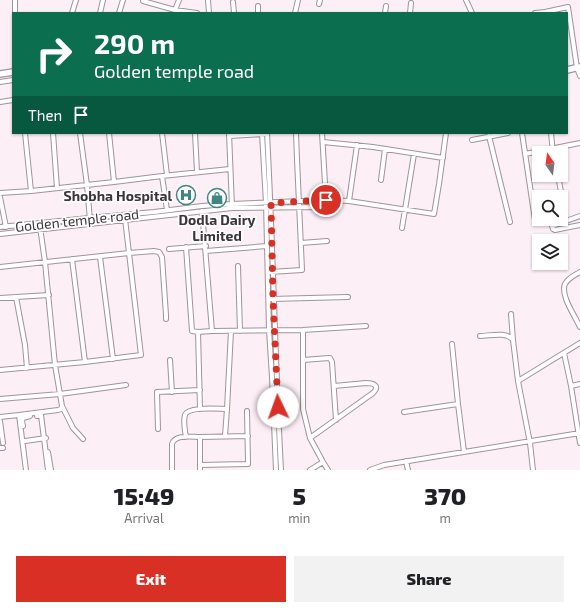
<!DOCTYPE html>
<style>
:root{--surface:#fff;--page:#f2f2f2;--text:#202124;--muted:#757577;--accent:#d93025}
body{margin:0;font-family:"Exo 2",sans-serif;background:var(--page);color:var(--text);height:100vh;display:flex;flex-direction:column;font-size:15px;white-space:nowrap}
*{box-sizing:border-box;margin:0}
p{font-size:13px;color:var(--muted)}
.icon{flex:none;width:22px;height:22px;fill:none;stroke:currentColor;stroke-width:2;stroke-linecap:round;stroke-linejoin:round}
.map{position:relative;height:470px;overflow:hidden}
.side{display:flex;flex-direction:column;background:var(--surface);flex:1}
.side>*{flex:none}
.top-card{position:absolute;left:12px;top:12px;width:556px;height:122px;border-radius:0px;box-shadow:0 1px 3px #0004;background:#0b6e4f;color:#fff;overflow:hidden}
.needle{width:26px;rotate:346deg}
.controls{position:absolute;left:532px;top:146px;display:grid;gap:8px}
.controls a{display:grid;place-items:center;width:36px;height:36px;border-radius:0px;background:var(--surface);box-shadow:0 1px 3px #0004;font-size:20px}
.pin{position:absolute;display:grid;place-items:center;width:34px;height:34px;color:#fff;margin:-17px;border:2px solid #fff;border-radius:50%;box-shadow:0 1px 4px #0007}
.me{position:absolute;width:44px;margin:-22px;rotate:357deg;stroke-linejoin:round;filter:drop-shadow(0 0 3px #0008)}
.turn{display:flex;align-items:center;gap:14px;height:84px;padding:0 16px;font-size:18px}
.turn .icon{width:52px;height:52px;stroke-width:2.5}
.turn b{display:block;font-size:28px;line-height:34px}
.then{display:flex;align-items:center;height:38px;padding:0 16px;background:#0003;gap:8px;font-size:15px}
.eta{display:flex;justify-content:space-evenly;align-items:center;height:68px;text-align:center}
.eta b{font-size:24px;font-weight:800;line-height:28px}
.primary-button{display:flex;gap:8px;margin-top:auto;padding:8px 16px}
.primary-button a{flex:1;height:46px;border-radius:0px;background:var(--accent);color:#fff;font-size:16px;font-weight:800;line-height:46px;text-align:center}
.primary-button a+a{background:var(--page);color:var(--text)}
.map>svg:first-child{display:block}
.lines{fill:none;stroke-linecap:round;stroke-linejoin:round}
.minor-casing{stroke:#a2929a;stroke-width:6}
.tertiary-casing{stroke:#a2929a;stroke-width:8}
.minor{stroke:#fff;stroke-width:4}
.tertiary{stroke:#fff;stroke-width:5.5}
.route{stroke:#d93025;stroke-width:7;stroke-dasharray:0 12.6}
.labels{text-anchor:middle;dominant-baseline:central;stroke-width:3.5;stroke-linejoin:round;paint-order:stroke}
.poi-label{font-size:14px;font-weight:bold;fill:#3b3438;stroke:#fff;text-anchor:end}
.street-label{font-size:14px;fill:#3b3438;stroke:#fff}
</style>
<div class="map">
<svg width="580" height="470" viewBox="0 0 580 470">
<rect width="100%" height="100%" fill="#fdeff6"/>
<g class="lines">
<!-- minor casing -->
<g class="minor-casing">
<path id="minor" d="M179,0L175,10L197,13
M208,0L209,13
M466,0L472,13
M143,1L175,10
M233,2L234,13
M319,4L320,0
M258,6V13
M15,13V0
M72,13L76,0
M100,13L103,0
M119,13L123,0
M295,13L298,0
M385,13L386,6
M410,13L411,3
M535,13L545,12L568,7L577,68L580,76
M0,82L13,80
M0,102L13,100
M25,133L31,191
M53,133L57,188
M80,133L87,185L90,220
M109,133L114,182
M162,133L167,175
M195,133L197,172
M229,133L232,207
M262,133L266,203L269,330L272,377L276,470
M267,133C273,245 275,358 281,470
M322,133L326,200
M522,133L535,220
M551,133L553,153
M229,136L265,134
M489,136L510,222
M472,140L508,133
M323,142L373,147L443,158
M525,154L580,143
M558,175L564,209
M162,176L167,210
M381,180L385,149
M0,193L31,191L114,182L162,176L230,169
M0,197L6,227
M349,201L357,145
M202,211L212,331L303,330L366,326
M580,216L552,226L553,229L555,230L580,225
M0,227L89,218L154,212L202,206L231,204L326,200L349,201L434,214L439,184L446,133
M402,228L414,154
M0,234L232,208L327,207
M301,243L327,241
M186,247L192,331L198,332
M169,249L206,246
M206,251L267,246
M100,257L113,359
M72,259L85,362
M238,266L240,331
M0,267L129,253L154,251L159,252L162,257L166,315V319
M270,272L302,270L297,159L296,133
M580,272C575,275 568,278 565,284C560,295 575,316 580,327
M16,297L25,345L27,368
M0,298L49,295
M271,299L348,297
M511,314L513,340
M303,330V409L310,438L323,462L328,470
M480,336C490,336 506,331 513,340L518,381L530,443L533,470
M452,344L458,404L464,452
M564,353L571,386L580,443
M170,360L172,392
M303,360L329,358H330L332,362L336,420
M0,370L85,362L141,355L125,219
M518,381L580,343
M571,386L580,384
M0,399L60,394L126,385
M62,406L73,428L83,439
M200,409L198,332L212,331
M227,409L231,331
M404,412L458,404
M37,416L41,415L48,470
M0,417L19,415
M0,421L3,443
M23,426L22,421L23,418L30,416
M158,429L157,392L200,390
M186,437C185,431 183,421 185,415C188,406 219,409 227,409L225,436
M200,437L248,436
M310,438L373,393C380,386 374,383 366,383L334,386
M25,441L46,438
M0,448H3
M48,452L51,470
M406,461L408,470
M200,465L248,464V462L247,411
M26,470L19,415L58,410L61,409L62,406L55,365L45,262L40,227
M172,470V444C175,434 191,437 200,437V470
M310,470L323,462
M370,470L384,465L580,433"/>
</g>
<!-- tertiary casing -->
<g class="tertiary-casing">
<path id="tertiary" d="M567,70L580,67
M0,74L13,72"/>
</g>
<!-- minor -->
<use href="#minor" class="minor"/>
<!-- tertiary -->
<use href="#tertiary" class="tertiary"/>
</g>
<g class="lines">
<!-- route -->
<path class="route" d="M278,407L273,299L271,203L326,200"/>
</g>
<!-- icons -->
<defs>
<g id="hospital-ring" transform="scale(1)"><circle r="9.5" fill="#fff" stroke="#3e8686" stroke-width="1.5"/><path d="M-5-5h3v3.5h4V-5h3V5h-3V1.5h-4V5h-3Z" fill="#3e8686"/></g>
<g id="shop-ring" transform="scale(1)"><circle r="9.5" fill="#fff" stroke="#3e8686" stroke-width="1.5"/><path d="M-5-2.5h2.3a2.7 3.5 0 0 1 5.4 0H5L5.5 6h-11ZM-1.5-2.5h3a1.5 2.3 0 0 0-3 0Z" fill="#3e8686"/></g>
</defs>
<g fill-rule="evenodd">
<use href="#hospital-ring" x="186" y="195"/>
<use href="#shop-ring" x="217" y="198"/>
</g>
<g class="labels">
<!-- poi labels -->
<g class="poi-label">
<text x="172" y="195">Shobha Hospital</text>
<text x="217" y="219" text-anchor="middle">Dodla Dairy<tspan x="217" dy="16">Limited</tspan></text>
</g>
<!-- street labels -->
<g class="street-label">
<text transform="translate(77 220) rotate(-6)">Golden temple road</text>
</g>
</g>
</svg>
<div class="controls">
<a><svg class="needle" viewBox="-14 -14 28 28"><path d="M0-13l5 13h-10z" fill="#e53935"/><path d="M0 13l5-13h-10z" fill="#757577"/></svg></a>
<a><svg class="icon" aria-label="search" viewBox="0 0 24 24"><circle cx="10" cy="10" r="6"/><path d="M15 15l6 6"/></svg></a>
<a><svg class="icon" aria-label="layers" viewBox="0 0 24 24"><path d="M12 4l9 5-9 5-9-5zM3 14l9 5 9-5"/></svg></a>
</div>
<div class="pin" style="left:326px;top:200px;background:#d93025"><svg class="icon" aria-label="arrive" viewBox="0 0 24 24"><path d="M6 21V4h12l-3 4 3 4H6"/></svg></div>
<svg class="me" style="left:278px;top:407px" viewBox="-20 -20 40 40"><circle r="19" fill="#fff"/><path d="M0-13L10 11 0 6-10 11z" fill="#d93025"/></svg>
<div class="top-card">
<div class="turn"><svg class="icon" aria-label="right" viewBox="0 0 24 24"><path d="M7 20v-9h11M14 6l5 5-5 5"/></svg><div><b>290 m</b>Golden temple road</div></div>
<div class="then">Then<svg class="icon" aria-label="arrive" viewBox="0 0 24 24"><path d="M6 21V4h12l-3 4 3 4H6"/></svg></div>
</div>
</div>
<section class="side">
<div class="eta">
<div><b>15:49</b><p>Arrival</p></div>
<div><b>5</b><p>min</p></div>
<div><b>370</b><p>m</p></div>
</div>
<div class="primary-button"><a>Exit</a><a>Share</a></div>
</section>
